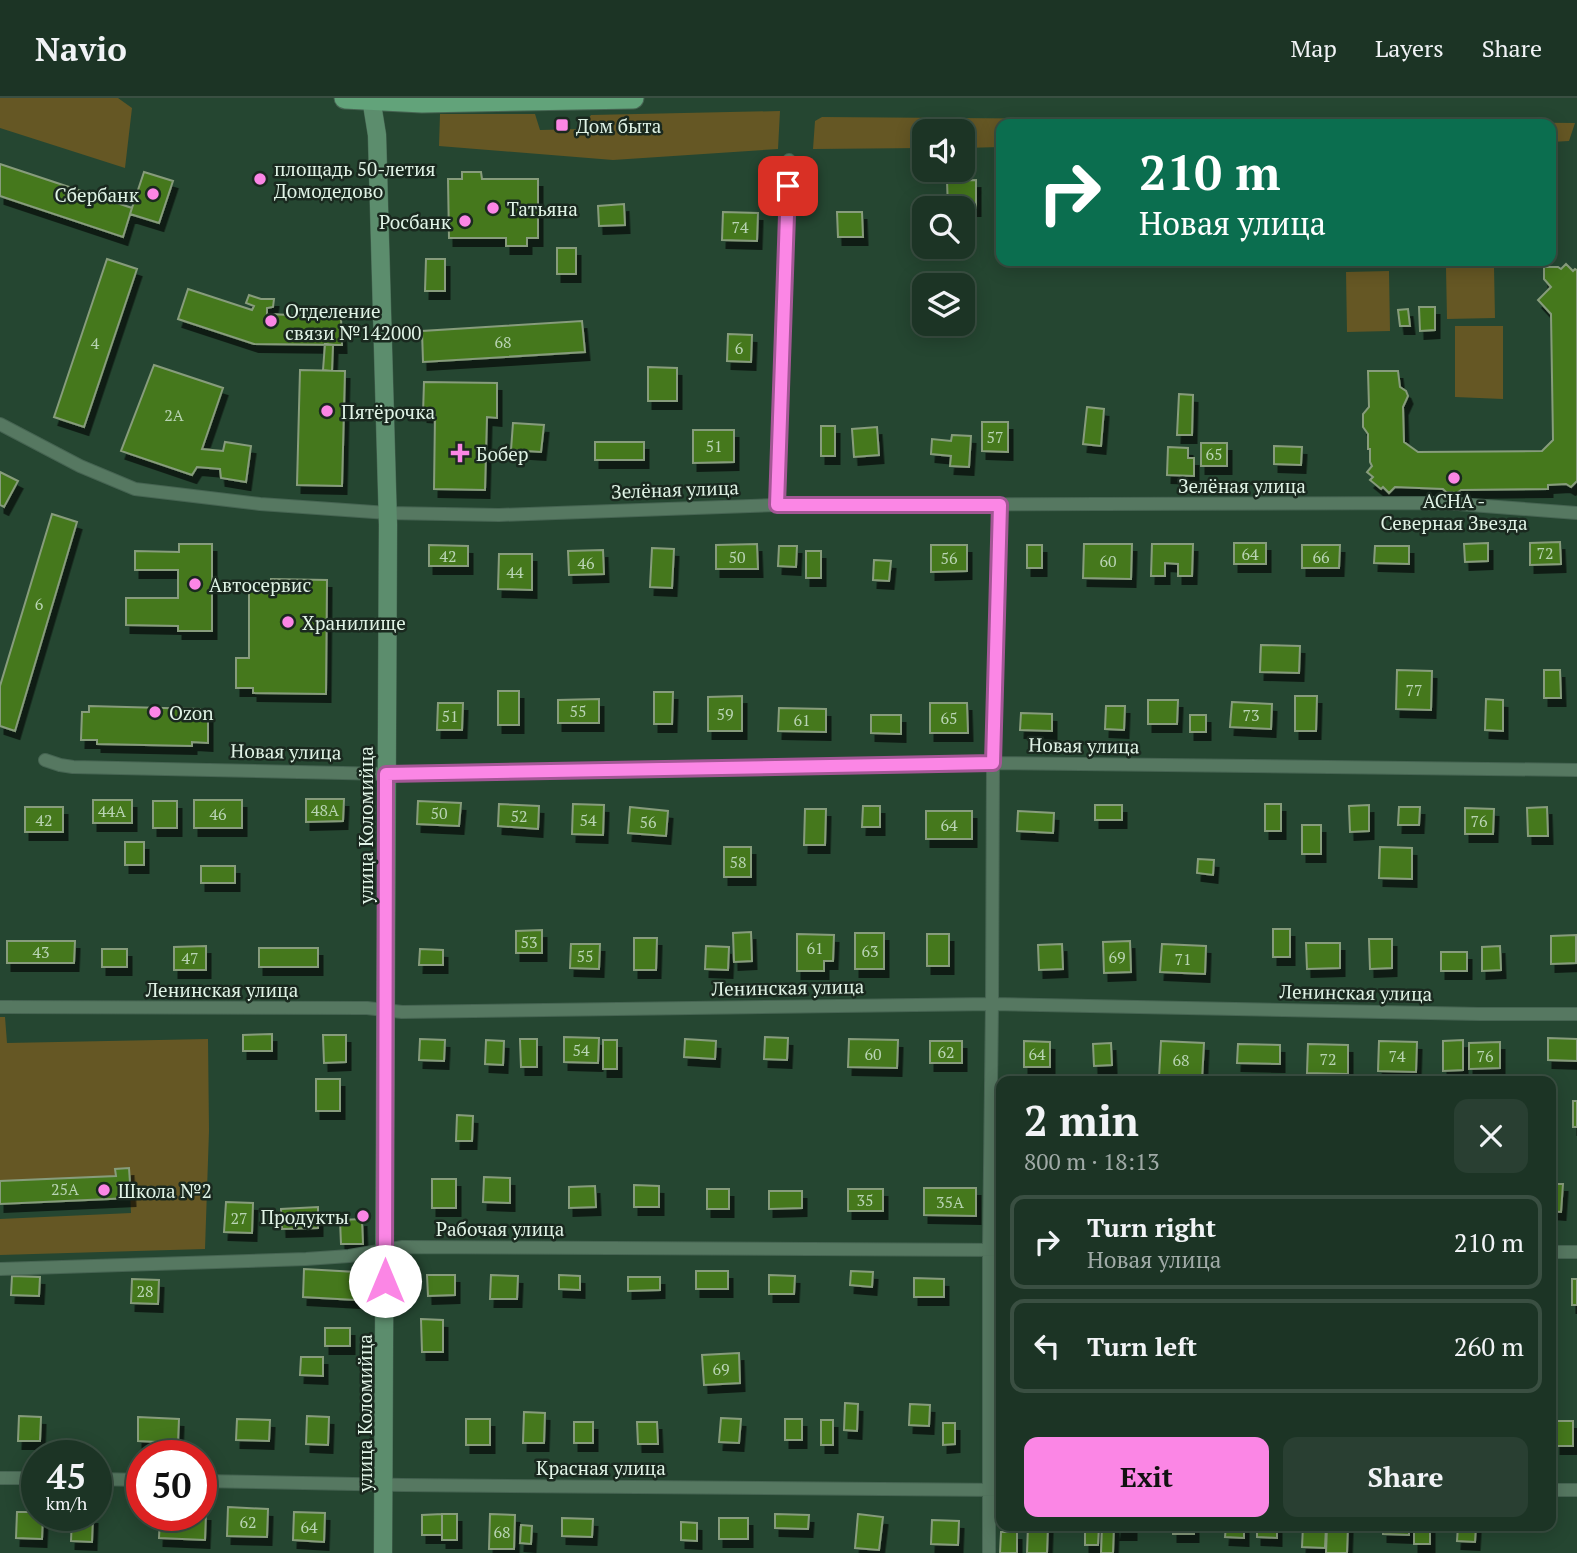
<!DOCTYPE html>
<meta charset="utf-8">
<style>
:root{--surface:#1c3425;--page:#293f32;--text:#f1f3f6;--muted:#a0aaa7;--line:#3a4f42;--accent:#fb86e5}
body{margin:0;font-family:"PT Serif",serif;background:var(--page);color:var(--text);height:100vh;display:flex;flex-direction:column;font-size:26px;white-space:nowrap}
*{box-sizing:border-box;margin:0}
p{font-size:23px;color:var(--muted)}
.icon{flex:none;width:38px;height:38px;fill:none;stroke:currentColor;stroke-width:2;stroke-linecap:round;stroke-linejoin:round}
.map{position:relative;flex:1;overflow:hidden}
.sheet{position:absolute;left:996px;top:978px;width:560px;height:455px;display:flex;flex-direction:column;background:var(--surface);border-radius:14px;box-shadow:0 4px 18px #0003,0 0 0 2px var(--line)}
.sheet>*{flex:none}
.guide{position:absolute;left:996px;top:21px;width:560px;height:147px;border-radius:14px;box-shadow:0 4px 18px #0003,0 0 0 2px var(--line);background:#0b6e4f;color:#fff;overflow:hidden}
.buttons{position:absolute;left:912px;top:21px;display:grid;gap:14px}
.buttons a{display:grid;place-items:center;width:63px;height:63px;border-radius:14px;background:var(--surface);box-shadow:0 4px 18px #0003,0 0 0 2px var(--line);font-size:35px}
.speed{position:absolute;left:21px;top:1342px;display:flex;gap:14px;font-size:35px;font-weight:700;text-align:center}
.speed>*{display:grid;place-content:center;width:91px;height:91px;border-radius:50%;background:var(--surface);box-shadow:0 4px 18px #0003,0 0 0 2px var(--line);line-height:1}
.speed small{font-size:18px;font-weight:400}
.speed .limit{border:10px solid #d22;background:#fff;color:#111}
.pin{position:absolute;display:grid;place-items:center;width:60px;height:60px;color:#fff;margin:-30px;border-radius:14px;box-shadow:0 4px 10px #0006}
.me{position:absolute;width:77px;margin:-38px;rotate:0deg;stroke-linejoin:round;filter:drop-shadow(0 0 5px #0008)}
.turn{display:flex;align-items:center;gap:24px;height:147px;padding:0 28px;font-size:32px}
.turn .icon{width:91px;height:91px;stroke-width:2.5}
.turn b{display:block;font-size:49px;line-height:60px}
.round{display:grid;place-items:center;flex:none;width:74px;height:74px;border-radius:14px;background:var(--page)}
.headline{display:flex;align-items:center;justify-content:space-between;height:119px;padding:0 28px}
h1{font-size:42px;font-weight:700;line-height:52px}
.button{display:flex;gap:14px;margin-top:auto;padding:14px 28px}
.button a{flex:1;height:80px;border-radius:14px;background:var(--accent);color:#111;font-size:28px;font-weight:700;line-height:80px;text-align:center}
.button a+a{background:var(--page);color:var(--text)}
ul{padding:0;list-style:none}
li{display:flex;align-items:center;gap:21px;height:94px;margin:0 14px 10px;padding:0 14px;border:4px solid var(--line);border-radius:14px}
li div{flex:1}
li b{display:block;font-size:26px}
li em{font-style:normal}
header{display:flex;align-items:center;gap:42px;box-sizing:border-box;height:98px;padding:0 35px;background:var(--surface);border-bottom:2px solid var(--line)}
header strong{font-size:33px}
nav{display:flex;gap:38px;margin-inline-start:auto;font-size:24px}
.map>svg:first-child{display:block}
.green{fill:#655724}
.building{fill:#44781e;stroke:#879c7b;stroke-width:2;filter:url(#shadow)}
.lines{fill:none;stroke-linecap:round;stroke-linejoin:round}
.street-casing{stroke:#466452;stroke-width:14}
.secondary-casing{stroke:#466452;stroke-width:19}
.primary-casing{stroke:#466452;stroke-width:23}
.street{stroke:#567861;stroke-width:12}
.secondary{stroke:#5c8d6d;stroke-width:18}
.primary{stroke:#62a37a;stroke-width:21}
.route-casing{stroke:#a35795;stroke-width:18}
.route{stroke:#fb86e5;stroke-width:12}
.poi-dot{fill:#fb86e5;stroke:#1a291f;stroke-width:2.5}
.labels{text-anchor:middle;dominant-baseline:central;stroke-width:5;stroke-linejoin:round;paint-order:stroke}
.number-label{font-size:16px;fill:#b9d4b4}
.poi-label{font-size:19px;fill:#e0f3e6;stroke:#1a291f;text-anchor:start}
.street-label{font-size:19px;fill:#e0f3e6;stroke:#1a291f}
</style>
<header>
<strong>Navio</strong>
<nav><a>Map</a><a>Layers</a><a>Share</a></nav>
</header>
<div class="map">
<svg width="1577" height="1455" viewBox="0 0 1577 1455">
<defs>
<filter id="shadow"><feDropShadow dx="4.5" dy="8" stdDeviation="0" flood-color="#0009"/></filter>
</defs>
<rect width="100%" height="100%" fill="#254631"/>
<!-- green -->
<path class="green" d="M0,0H118L132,10L125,70L0,30Z
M780,13L778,51L613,62L439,48L440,16H535L540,32L581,31L591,17Z
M822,19L1575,25L1569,43L1551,44L1550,26H1001V49L963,50L962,33H924V50L813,51L815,23Z
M1494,169L1495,220L1447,221L1446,170Z
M1389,173L1390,233L1347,234L1346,174Z
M1455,228H1503V301L1455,299Z
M0,919H5L7,945L208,941L209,1033L205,1151L0,1157V1121L131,1115L129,1070L116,1071V1078L0,1083Z"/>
<!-- building -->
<path class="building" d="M0,66L132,110L123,139L0,98Z
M144,74L173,83L159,125L130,116Z
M462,74H481L482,81H538V140H527V148H506V140H449L448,81H462Z
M976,82V110H948L947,83Z
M624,106L625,127L599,128L598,108Z
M723,114L758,115L757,143L722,142Z
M837,114H862L863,139H838Z
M557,150H576V176H557Z
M107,161L137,171L84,329L54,319Z
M426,161H445V193H425Z
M1566,166L1573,173L1575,171L1577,172V383L1571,389L1566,386L1548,387V391L1461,392L1457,395L1446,394L1443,391L1395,389L1389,395L1383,389L1381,391L1370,382L1373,379L1367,374L1372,368L1370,364V351H1368V336L1363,329V316L1369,309L1368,273H1398L1400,289L1406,293L1408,298L1403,309L1404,344L1418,354L1542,353L1553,342L1551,216L1538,202L1551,189L1544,181V169H1558L1561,171Z
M188,191L252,212L254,208L246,205L249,197L261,201H274L273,209L267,210V216L341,219L342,247L254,246L178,221Z
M1419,209H1435V232L1420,233Z
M1408,211L1410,228H1400L1398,212Z
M582,223L585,254L423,264L422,233Z
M728,236L752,237L751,264L727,263Z
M325,246L333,247L332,273L323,272Z
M154,267L223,290L202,351L223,353L225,344L251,348L246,384L221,380L220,371L197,369L192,377L121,353Z
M648,269L677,270V303H648Z
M300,272L345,273L342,388L297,387Z
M424,284L497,285V320L487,319L485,392L434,391L435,317L423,316Z
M1179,296L1193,297L1192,337H1177Z
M1087,309L1104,311L1101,348L1083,346Z
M982,324H1008V354L982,353Z
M513,325L544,327L541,354L511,352Z
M821,328H835V358H821Z
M877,329L879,357L854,359L852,331Z
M693,332H734V364L693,365Z
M952,337L971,338L969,369L950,368L951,358L931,356L932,341L951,343Z
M595,344H644V362H595Z
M1201,345H1227V368H1201Z
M1274,348L1302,349L1301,367L1274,366Z
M1168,349L1188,350V360H1194V378L1167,377Z
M0,374L18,383L4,409L0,407Z
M52,416L77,424L15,633L0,628V588Z
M1560,444L1561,466L1530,467V445Z
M1234,445H1266V466H1234Z
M1488,445V463L1465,464L1464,446Z
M179,446H212V533H178V528L126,527V500H178V472H135V453L179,454Z
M757,446L758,471H716V447Z
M1084,446H1132L1131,481L1083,480Z
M1152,446H1193L1192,478H1178V466L1165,465V478H1151Z
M429,447L468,448V468H429Z
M931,447H967V473L931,474Z
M1027,447H1042V470H1027Z
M1302,447H1340L1339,470H1302Z
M779,448H797L796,469L778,468Z
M1375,448H1409V466L1374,465Z
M652,450L674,451L672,490L650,489Z
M603,452L604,476L569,477L568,453Z
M806,453H821V480H806Z
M499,456H532V492L498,491Z
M874,462L891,463L889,483L873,482Z
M271,481L327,482L326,596L253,595V590H236V560H249V488H271Z
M1261,547L1300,548L1299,575L1260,574Z
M1397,572L1432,573L1431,612L1396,611Z
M1544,572H1560L1561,600H1544Z
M498,593H519V627H498Z
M654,594H673L672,626H654Z
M742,598V633H708V599Z
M1295,598H1317L1316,633H1295Z
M599,601V625H558V602Z
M1486,601L1503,602V633L1485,632Z
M1148,602H1178L1177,626H1148Z
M1232,604L1272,606L1271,631L1230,629Z
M438,605H463L462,632H437Z
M930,605H967L968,635H930Z
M89,608L200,611V616H208V645L192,644V648L97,646V642H81L82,614H89Z
M1106,608H1125L1124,632L1105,631Z
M779,610L826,611V634L778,633Z
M1021,615L1052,616V633L1020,632Z
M871,617H901V636L871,635Z
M1190,617H1206V634H1190Z
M306,701H344L343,723L306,724Z
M93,702H132V725H93Z
M194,702H242V730H194Z
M153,703H177V730H153Z
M418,703L461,705L459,728L417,726Z
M499,706L539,708L538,731L498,728Z
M573,706L604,707L603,737L572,736Z
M1265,706H1281V733H1265Z
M1095,707H1122V722H1095Z
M1369,707V733L1350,734L1349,708Z
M863,708H880V729H862Z
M25,709H63V734H25Z
M630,709L668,713L666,738L628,735Z
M1399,709H1420L1419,727H1398Z
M1547,709L1548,738H1528L1527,710Z
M1465,710L1494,711L1493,736H1465Z
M805,711H826L825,747H804Z
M926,713H972V741H926Z
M1018,713L1054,715L1053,735L1017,733Z
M1302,727H1321V756H1302Z
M125,744H144V767H125Z
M724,749H751V779H724Z
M1380,749L1412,750V781L1379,780Z
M1198,761L1214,762L1213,777L1197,775Z
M201,768H235V785H201Z
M1273,831H1290V859H1273Z
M542,832V855H516V833Z
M751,834L752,863L734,864L733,835Z
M855,835H884V871H855Z
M797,836L834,837L833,863H824V873H797Z
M927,836H949V868H927Z
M1576,837V865L1551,866V838Z
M634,840H657L656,872H634Z
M1369,841H1392V870L1370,871Z
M7,843H75L74,865H7Z
M1130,843L1131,874L1104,875L1103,844Z
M1306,845H1340V870L1307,871Z
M571,846H600L599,871L570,870Z
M1062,846L1063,871L1039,872L1038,847Z
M1162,846L1206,848L1205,876L1160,874Z
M206,848V872H174V849Z
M706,848L729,849L728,872L705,871Z
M1500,848L1501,872L1482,873V849Z
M259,850H318V869H259Z
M102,851H127V869H102Z
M420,851L443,852V867H419Z
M1441,854H1467V873H1441Z
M272,936V953H243V937Z
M323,937H346V964L324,965Z
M564,939L599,940L598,965L564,964Z
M765,939L788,940L787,962L764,961Z
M1548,940L1577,941V963L1548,962Z
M420,941L445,942L444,963L419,962Z
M520,941H537V969H521Z
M685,941L716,943L715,961L684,959Z
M849,941L898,942L897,970L848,969Z
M486,942L504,943L503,967L485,966Z
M603,942H617V971H603Z
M1463,942V972L1443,973V943Z
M930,943H962V965H930Z
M1024,943L1050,944V969H1024Z
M1161,943L1204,945L1202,982L1159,980Z
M1379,943L1417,944L1416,974L1378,973Z
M1500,944V970L1469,971V945Z
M1111,945L1112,967L1094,968L1093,946Z
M1238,946L1280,947V966L1237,965Z
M1308,946L1348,947V976L1307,975Z
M316,981H340V1013H316Z
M1573,1003H1577V1029H1573Z
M457,1017L473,1018L472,1043H456Z
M129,1070L131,1100L0,1106V1083L116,1078L115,1071Z
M484,1079L510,1080V1105L483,1104Z
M432,1081H456V1110H432Z
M1550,1086H1563L1561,1114L1550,1113Z
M634,1087L659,1088V1109H634Z
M595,1088L596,1109L569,1110V1089Z
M924,1090H976V1118L924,1117Z
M707,1091H729V1111H707Z
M848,1091H883V1113H848Z
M769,1093H802V1110L769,1111Z
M226,1104L253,1105L252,1135L224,1134Z
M318,1109V1130L282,1131L281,1111Z
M362,1121L363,1146H341L340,1122Z
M304,1171L356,1174L355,1202L303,1199Z
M696,1173H728V1191H696Z
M851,1173L873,1174L872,1189L850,1187Z
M427,1177H455V1197L428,1198Z
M491,1177L518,1178L517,1201H490Z
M559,1177L580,1178V1192L559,1191Z
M769,1177L795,1178L794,1196H769Z
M12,1178L40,1179L39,1198L11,1197Z
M628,1179H660V1192L628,1193Z
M914,1180L944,1181V1199H914Z
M132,1181L159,1182L158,1206L131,1205Z
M1572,1181H1577V1207H1572Z
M421,1221L443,1222V1254H422Z
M325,1230H350V1248H325Z
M739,1255L740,1285L704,1287L702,1257Z
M301,1259H323V1278L300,1277Z
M845,1305L858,1306L857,1333L844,1332Z
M910,1306L930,1307L929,1328L909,1327Z
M524,1314L545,1315L544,1345H523Z
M19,1318L41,1319L40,1343H18Z
M307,1318L329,1319L328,1347L306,1346Z
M138,1319L179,1321L178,1345L138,1343Z
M721,1320L741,1321L739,1345L719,1344Z
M237,1321L270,1322L269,1343L236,1342Z
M466,1321H490V1347H466Z
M785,1321H802V1342H785Z
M821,1322H833V1347H821Z
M1556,1323H1573V1348H1556Z
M574,1324H593V1345H574Z
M637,1324H657L658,1346H638Z
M943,1325H955V1346L943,1347Z
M228,1409L268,1411L267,1439L227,1438Z
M17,1414H37V1418H43L42,1441L16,1440Z
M294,1414L325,1415L324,1444L293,1442Z
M201,1415H206L205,1442L159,1440L160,1418H201Z
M442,1416V1437H422V1417Z
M442,1416H457V1442H442Z
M490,1416L515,1417L514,1451H489Z
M775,1416L809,1417L808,1431L775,1430Z
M858,1416L883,1419L879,1452L855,1450Z
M72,1418H93L92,1444L71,1443Z
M562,1420L593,1421L592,1439L562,1438Z
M719,1420H748V1441H719Z
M932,1422L959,1423L958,1447L931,1446Z
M681,1424L697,1425V1443L681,1442Z
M521,1427L532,1428L531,1446L520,1445Z
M1028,1428H1048L1047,1455H1027Z
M1085,1428H1099L1098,1447H1085Z
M1102,1428H1114L1113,1455H1101Z
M1117,1428H1132V1434H1116Z
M1173,1428H1194V1436H1173Z
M1226,1428H1244V1440L1225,1439Z
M1257,1428H1277V1440L1257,1439Z
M1303,1428H1326L1325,1450L1302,1449Z
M1327,1428H1348L1347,1455H1326Z
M1383,1428H1409V1437L1383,1436Z
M1414,1428H1430V1446H1414Z
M1458,1428H1476L1475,1444L1457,1443Z
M1001,1434H1017V1455H1000Z"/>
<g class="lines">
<!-- street casing -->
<g class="street-casing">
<path id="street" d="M0,326L80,368L135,391L260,406L388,415L499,417L777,407L1445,405L1577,415
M777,407L789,62
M45,662L60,667L73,669L386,676L993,665L1577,672
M0,909L367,910L402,914L992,906L1479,916H1577
M1550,1154H1577
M0,1171L306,1161L349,1158L403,1149L1001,1152
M0,1380H37
M96,1381L142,1382
M201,1383L403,1387L1001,1392
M1550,1392H1577
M989,1455V1152L992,906L993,665L1000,407"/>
</g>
<!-- secondary casing -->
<g class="secondary-casing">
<path id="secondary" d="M371,0L377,37L388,427L383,1455"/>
</g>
<!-- primary casing -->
<g class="primary-casing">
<path id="primary" d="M345,0L422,4L633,0"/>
</g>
<!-- street -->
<use href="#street" class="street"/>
<!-- secondary -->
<use href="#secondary" class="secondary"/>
<!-- primary -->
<use href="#primary" class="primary"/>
</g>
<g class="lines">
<!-- route casing -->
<g class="route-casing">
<path id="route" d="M385,1183L386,676L993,665L1000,407H777L788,88"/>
</g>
<!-- route -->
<use href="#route" class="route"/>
</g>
<!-- markers -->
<g class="poi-dot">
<rect x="555" y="20" width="14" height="14" rx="3.5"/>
<circle cx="260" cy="81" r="7"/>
<circle cx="153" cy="96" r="7"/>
<circle cx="493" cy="110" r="7"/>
<circle cx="465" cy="123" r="7"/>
<circle cx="271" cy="223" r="7"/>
<circle cx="327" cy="313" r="7"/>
<path d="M456.5 344.5h7v7h7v7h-7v7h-7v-7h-7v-7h7z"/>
<circle cx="1454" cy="380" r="7"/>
<circle cx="195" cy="486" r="7"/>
<circle cx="288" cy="524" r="7"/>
<circle cx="155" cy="614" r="7"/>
<circle cx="104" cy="1092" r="7"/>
<circle cx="363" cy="1118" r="7"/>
</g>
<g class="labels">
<!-- number labels -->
<g class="number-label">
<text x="740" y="129">74</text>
<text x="503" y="244">68</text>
<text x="95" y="245">4</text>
<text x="739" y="250">6</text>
<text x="174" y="317">2А</text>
<text x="995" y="339">57</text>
<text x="714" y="348">51</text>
<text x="1214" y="356">65</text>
<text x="1545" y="455">72</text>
<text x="1250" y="456">64</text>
<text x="448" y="458">42</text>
<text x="737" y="459">50</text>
<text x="1321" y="459">66</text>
<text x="949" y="460">56</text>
<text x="1108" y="463">60</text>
<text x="586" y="465">46</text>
<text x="515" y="474">44</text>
<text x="39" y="506">6</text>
<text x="1414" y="592">77</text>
<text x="578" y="613">55</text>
<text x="725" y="616">59</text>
<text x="1251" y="617">73</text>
<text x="450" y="618">51</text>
<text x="949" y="620">65</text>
<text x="802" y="622">61</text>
<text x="325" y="712">48А</text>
<text x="112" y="713">44А</text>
<text x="439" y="715">50</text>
<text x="218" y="716">46</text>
<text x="519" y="718">52</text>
<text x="44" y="722">42</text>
<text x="588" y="722">54</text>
<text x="1479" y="723">76</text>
<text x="648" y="724">56</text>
<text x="949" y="727">64</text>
<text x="738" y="764">58</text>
<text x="529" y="844">53</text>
<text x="815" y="850">61</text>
<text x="870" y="853">63</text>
<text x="41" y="854">43</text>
<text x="585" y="858">55</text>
<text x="1117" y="859">69</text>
<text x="190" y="860">47</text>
<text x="1183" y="861">71</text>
<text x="581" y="952">54</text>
<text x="946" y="954">62</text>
<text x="873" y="956">60</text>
<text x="1037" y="956">64</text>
<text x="1397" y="958">74</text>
<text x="1485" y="958">76</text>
<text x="1328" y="961">72</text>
<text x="1181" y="962">68</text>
<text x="65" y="1091">25А</text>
<text x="865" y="1102">35</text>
<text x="950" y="1104">35А</text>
<text x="239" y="1120">27</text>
<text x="145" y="1193">28</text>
<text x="721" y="1271">69</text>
<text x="248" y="1424">62</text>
<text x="309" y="1429">64</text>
<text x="502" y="1434">68</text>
</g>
<!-- poi labels -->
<g class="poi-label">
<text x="576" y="27">Дом быта</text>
<text x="274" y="70">площадь 50-летия<tspan x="274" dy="22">Домодедово</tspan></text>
<text x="139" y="96" text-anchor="end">Сбербанк</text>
<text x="507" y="110">Татьяна</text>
<text x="451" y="123" text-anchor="end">Росбанк</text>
<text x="285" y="212">Отделение<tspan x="285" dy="22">связи №142000</tspan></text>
<text x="341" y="313">Пятёрочка</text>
<text x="476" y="355">Бобер</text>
<text x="1454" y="402" text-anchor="middle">АСНА -<tspan x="1454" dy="22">Северная Звезда</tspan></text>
<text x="209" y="486">Автосервис</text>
<text x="302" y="524">Хранилище</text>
<text x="169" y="614">Ozon</text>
<text x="118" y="1092">Школа №2</text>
<text x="349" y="1118" text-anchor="end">Продукты</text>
</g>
<!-- street labels -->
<g class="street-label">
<text x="1242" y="387">Зелёная улица</text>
<text transform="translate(675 391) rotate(-2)">Зелёная улица</text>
<text transform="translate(1084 647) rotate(1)">Новая улица</text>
<text transform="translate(286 653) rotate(1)">Новая улица</text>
<text transform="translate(365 727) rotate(-90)">улица Коломийца</text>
<text transform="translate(788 889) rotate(-1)">Ленинская улица</text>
<text x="222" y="891">Ленинская улица</text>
<text transform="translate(1356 894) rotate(1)">Ленинская улица</text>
<text x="500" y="1130">Рабочая улица</text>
<text transform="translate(364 1315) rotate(-90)">улица Коломийца</text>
<text x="601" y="1369">Красная улица</text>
</g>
</g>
</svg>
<div class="buttons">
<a><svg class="icon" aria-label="sound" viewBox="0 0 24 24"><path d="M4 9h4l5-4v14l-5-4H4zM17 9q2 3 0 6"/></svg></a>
<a><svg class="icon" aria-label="search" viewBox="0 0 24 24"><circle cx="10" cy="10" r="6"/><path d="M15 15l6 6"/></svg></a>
<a><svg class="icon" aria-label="layers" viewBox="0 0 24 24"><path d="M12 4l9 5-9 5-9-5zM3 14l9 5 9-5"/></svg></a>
</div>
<div class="speed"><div>45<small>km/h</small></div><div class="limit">50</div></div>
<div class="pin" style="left:788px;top:88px;background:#d93025"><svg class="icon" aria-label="arrive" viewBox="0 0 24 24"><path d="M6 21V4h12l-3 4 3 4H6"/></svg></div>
<svg class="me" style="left:385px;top:1183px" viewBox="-20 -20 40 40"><circle r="19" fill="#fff"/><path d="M0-13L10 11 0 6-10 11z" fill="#fb86e5"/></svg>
<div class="guide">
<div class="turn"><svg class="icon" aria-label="right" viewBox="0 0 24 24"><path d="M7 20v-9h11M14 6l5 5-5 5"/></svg><div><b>210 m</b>Новая улица</div></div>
</div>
<section class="sheet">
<div class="headline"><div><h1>2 min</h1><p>800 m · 18:13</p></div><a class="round"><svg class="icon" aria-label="close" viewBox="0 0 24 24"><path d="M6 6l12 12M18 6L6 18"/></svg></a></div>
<ul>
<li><svg class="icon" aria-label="right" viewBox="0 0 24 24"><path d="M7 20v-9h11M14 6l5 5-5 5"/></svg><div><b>Turn right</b><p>Новая улица</p></div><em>210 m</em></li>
<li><svg class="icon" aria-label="left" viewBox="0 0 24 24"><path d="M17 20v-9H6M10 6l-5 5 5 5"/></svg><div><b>Turn left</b></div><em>260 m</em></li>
</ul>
<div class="button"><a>Exit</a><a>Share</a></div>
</section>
</div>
